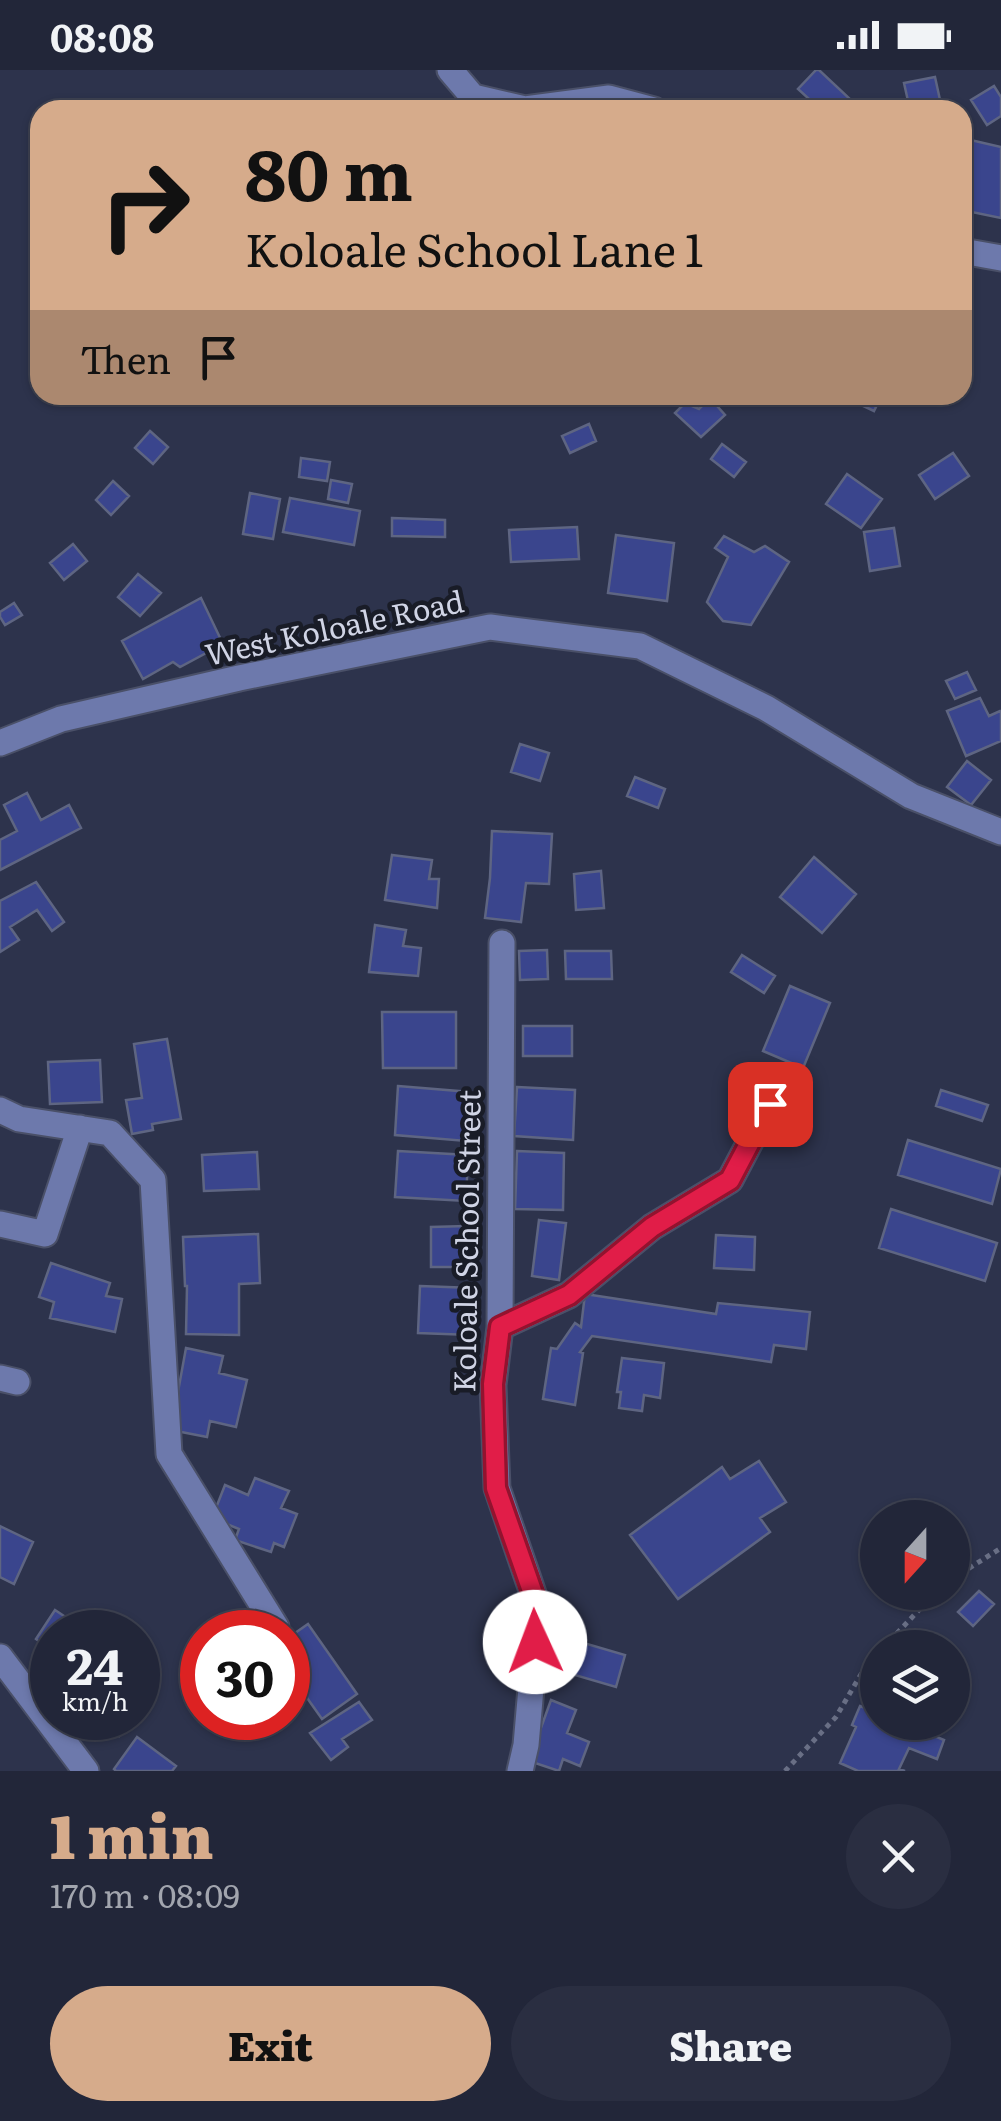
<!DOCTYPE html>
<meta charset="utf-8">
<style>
:root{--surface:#222639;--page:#2a2e41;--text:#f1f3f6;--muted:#a2a5ae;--line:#3f4353;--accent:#d6ab8b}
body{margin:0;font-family:Literata,serif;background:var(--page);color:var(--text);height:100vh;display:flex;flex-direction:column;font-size:38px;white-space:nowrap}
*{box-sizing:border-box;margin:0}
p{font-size:32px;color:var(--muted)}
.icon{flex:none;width:55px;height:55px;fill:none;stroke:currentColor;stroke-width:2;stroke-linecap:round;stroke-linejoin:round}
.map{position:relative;height:1701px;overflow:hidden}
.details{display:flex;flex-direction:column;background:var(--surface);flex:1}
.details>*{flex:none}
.banner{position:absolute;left:30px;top:30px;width:942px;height:305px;border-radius:30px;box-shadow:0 2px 8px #0004,0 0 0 2px var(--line);background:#d6ab8b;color:#111;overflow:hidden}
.needle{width:65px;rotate:201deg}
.buttons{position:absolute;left:860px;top:1430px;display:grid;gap:20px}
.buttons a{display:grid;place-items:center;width:110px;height:110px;border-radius:50%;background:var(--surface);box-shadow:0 2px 8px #0004,0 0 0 2px var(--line);font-size:50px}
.speed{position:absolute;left:30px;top:1540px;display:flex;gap:20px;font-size:50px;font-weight:700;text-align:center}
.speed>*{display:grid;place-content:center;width:130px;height:130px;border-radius:50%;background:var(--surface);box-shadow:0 2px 8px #0004,0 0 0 2px var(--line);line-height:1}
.speed small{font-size:25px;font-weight:400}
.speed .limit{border:15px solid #d22;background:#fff;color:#111}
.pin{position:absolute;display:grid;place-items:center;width:85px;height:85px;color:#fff;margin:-42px;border-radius:20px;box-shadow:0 5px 15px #0006}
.me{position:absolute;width:110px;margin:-55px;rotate:358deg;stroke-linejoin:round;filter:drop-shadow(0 0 8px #0008)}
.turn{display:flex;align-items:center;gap:35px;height:210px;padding:0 50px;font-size:45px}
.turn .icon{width:130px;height:130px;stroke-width:2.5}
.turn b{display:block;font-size:70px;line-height:85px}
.then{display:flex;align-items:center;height:95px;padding:0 50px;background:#0003;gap:20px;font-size:38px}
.round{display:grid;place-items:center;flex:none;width:105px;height:105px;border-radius:52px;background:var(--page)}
.headline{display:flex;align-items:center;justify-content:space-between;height:170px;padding:0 50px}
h1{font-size:60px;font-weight:800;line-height:75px;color:var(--accent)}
.primary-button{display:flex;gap:20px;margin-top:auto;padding:20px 50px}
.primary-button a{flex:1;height:115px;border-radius:60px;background:var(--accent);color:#111;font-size:40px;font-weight:800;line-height:115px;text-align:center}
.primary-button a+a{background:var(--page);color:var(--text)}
.status{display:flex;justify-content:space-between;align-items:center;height:70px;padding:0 50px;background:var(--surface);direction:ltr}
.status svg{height:28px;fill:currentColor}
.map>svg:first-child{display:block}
.building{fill:#3a458d;stroke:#5e6582;stroke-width:2.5}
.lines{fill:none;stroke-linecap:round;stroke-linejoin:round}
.minor-casing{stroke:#4a5068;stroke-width:29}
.path{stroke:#696f85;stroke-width:5;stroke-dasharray:5 5;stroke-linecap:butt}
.minor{stroke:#6d79ac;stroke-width:25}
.route-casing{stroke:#92132f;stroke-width:25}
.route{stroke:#e11d48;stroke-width:18}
.labels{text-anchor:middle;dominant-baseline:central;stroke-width:9;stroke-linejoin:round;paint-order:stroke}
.street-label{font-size:30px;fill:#d0d4e5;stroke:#191c27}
</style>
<div class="status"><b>08:08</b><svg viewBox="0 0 49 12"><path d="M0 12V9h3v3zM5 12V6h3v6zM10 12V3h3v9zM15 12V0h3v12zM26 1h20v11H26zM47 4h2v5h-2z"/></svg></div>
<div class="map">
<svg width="1001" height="1701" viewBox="0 0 1001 1701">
<rect width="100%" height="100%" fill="#2d334c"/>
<!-- building -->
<path class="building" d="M816,0H819L851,30L842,40H821L798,19Z
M935,7L942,39L910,40L904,13Z
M994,16L1001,27V46L987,55L971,30Z
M962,68L1001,77V148L962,140Z
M840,325H882L874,341Z
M710,328L725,345L701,367L675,343L685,333L699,339Z
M589,354L596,371L570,383L562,366Z
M150,361L168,377L153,394L135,378Z
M722,374L746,392L734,407L711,389Z
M953,383L969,406L935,429L919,405Z
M301,388L330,392L327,411L299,407Z
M847,404L882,429L861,458L826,434Z
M331,410L352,414L348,433L328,429Z
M113,411L129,426L111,445L96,430Z
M250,423L280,429L273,469L243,464Z
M290,428L360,441L354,475L283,462Z
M392,448L445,450V467L392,466Z
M577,457L579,489L511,492L509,460Z
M894,458L900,496L870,501L864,462Z
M616,465L674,473L667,531L608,523Z
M724,466L754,482L765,476L789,492L751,555L723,551L707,532L728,487L715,478Z
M73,474L87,491L64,510L50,493Z
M138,504L161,523L140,546L118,527Z
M201,528L223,574L180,597L173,592L143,609L122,571Z
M14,533L22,545L5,555L0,547V542Z
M967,602L976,620L955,629L946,611Z
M980,628L989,646L1000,641L1001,642V671L966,686L947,641Z
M520,674L549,683L540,711L511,702Z
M967,691L991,710L971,735L947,717Z
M635,707L665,719L658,738L627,726Z
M27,723L41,750L69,735L81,758L0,800V770L17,761L4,735Z
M492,761L552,764L549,814L526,813L521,852L485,848L490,808Z
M392,785L432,790L429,809H439L437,838L385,830Z
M814,787L856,824L822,863L780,827Z
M601,801L604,838L576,840L574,804Z
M36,812L64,852L52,861L37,840L10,857L19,870L0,882V831Z
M375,855L406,860L403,876L421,878L418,906L369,902Z
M547,880L548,909L520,910L519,881Z
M565,881H611L612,909H566Z
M742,885L775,906L764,923L731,902Z
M790,916L830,933L803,998L763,981Z
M382,942H456V998H383Z
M523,956H572V986H523Z
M167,969L181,1049L152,1054L153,1060L132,1064L126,1030L142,1028L134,974Z
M100,990L102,1032L50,1034L48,992Z
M398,1016L470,1022L466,1071L395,1065Z
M517,1017L575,1020L573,1070L514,1066Z
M941,1020L988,1035L982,1051L936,1036Z
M908,1070L1001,1099L992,1134L898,1105Z
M398,1081L468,1085L466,1131L395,1127Z
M517,1081L564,1083L563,1140L515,1139Z
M257,1082L259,1119L204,1121L202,1085Z
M891,1139L997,1173L985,1211L879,1178Z
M539,1150L566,1153L559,1210L532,1206Z
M466,1156L467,1197H431V1157Z
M258,1164L260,1213L239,1214V1265L186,1264L187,1216H185L183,1167Z
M716,1165L755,1167L754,1200L714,1198Z
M51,1193L110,1213L106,1226L122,1229L115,1262L50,1248L54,1232L39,1227Z
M420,1216L473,1218L471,1265L418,1263Z
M585,1224L716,1244L718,1233L810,1242L806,1279L774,1275L771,1292L592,1266L580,1282L583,1283L575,1335L543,1329L551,1278L557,1279L575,1253L581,1257Z
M186,1278L223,1286L219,1303L247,1310L236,1357L210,1351L207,1367L171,1360Z
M622,1288L664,1293L660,1328L644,1325L642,1341L619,1338L621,1322H617Z
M759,1391L786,1432L760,1448L770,1462L678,1529L630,1465L722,1397L730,1409Z
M255,1408L289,1421L281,1438L297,1444L284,1477L274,1473L271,1482L235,1470L239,1459L212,1448L225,1415L248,1425Z
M0,1456L33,1472L14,1514L0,1507Z
M979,1521L994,1534L973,1556L958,1542Z
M55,1540L88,1562H52V1581L36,1569Z
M308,1554L357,1624L322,1649L288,1601V1568Z
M570,1569L625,1585L616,1617L561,1601Z
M551,1630L576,1640L567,1663L589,1672L580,1696L563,1689L559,1701L529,1691Z
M359,1632L372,1650L342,1669L348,1677L331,1690L310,1663Z
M860,1636L878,1643V1652H901L944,1670L937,1689L909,1678L899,1699L905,1701H858L840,1693L856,1657L852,1655Z
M94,1648H133L119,1666Z
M137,1667L176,1696L172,1701H116L114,1699Z"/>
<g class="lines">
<!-- minor casing -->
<g class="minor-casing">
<path id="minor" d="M450,0L473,27L525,39L609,28L654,40
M962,181L1001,188
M0,673L61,649L239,608L490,557L640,576L766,638L911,726L1001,762
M502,873L500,1257L493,1315L497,1418L538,1538L526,1675L520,1701
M0,1040L19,1049L110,1063L153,1110L169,1384L276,1557
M0,1154L45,1164L80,1058
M500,1257L569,1225L652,1157L730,1110L770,1034
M0,1308L17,1312
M0,1587L86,1701"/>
</g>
<!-- path -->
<path class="path" d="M952,1509L1001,1478
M883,1578L936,1522
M785,1701L836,1647L867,1594L878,1584"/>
<!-- minor -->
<use href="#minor" class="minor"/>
</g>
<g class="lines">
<!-- route casing -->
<g class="route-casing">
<path id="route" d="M535,1572L538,1538L496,1418L493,1314L500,1257L569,1225L652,1157L730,1110L770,1034"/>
</g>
<!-- route -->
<use href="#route" class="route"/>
</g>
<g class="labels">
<!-- street labels -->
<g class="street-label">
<text transform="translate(334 556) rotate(-12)">West Koloale Road</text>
<text transform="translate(465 1171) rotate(-89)">Koloale School Street</text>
</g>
</g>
</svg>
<div class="buttons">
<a><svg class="needle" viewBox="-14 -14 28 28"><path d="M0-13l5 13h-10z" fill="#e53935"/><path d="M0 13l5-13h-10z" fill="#a2a5ae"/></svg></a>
<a><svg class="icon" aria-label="layers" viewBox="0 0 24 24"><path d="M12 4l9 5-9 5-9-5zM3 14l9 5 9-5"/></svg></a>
</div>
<div class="speed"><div>24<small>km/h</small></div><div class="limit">30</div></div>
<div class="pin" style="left:770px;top:1034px;background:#d93025"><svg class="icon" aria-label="arrive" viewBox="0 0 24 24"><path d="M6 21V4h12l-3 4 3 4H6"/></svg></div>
<svg class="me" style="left:535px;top:1572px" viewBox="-20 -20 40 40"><circle r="19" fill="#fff"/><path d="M0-13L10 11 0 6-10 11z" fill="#e11d48"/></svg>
<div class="banner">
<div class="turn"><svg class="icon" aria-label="right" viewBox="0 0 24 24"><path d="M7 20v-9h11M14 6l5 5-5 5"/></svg><div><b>80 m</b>Koloale School Lane 1</div></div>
<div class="then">Then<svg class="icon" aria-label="arrive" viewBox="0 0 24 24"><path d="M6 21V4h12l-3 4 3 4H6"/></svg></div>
</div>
</div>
<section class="details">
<div class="headline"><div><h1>1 min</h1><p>170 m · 08:09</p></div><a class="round"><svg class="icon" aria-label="close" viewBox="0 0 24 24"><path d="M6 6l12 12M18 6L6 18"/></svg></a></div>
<div class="primary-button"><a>Exit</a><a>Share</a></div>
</section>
